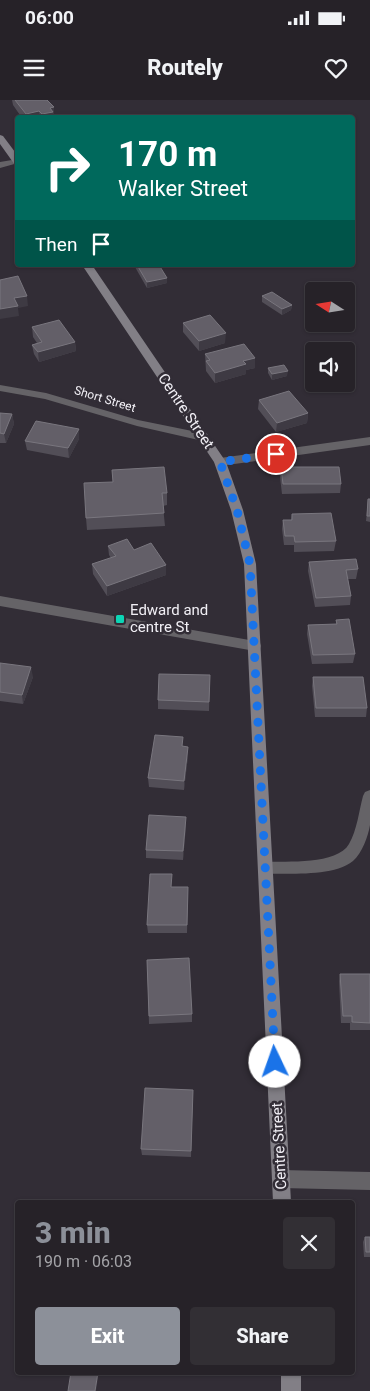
<!DOCTYPE html>
<meta charset="utf-8">
<style>
:root{--surface:#262228;--page:#322f34;--text:#f1f3f6;--muted:#a4a4a8;--line:#423f45;--accent:#8c9099}
body{margin:0;font-family:Roboto,sans-serif;background:var(--page);color:var(--text);height:100vh;display:flex;flex-direction:column;font-size:19px;white-space:nowrap}
*{box-sizing:border-box;margin:0}
p{font-size:16px;color:var(--muted)}
.icon{flex:none;width:28px;height:28px;fill:none;stroke:currentColor;stroke-width:2;stroke-linecap:round;stroke-linejoin:round}
.map{position:relative;flex:1;overflow:hidden}
.sheet{position:absolute;left:15px;top:1100px;width:340px;height:175px;display:flex;flex-direction:column;background:var(--surface);border-radius:5px;box-shadow:0 1px 4px #0004,0 0 0 1px var(--line)}
.sheet>*{flex:none}
.top-card{position:absolute;left:15px;top:15px;width:340px;height:152px;border-radius:5px;box-shadow:0 1px 4px #0004,0 0 0 1px var(--line);background:#00695c;color:#fff;overflow:hidden}
.needle{width:32px;rotate:282deg}
.tools{position:absolute;left:305px;top:182px;display:grid;gap:10px}
.tools a{display:grid;place-items:center;width:50px;height:50px;border-radius:5px;background:var(--surface);box-shadow:0 1px 4px #0004,0 0 0 1px var(--line);font-size:25px}
.pin{position:absolute;display:grid;place-items:center;width:42px;height:42px;color:#fff;margin:-21px;border:2px solid #fff;border-radius:50%;box-shadow:0 1px 5px #0007}
.me{position:absolute;width:55px;margin:-28px;rotate:357deg;stroke-linejoin:round;filter:drop-shadow(0 0 4px #0008)}
.turn{display:flex;align-items:center;gap:18px;height:105px;padding:0 20px;font-size:22px}
.turn .icon{width:65px;height:65px;stroke-width:2.5}
.turn b{display:block;font-size:35px;line-height:42px}
.then{display:flex;align-items:center;height:48px;padding:0 20px;background:#0003;gap:10px;font-size:19px}
.round{display:grid;place-items:center;flex:none;width:52px;height:52px;border-radius:5px;background:var(--page)}
.headline{display:flex;align-items:center;justify-content:space-between;height:85px;padding:0 20px}
h1{font-size:30px;font-weight:800;line-height:38px;color:var(--accent)}
.primary-button{display:flex;gap:10px;margin-top:auto;padding:10px 20px}
.primary-button a{flex:1;height:58px;border-radius:5px;background:var(--accent);color:#fff;font-size:20px;font-weight:800;line-height:58px;text-align:center}
.primary-button a+a{background:var(--page);color:var(--text)}
.status{display:flex;justify-content:space-between;align-items:center;height:35px;padding:0 25px;background:var(--surface);direction:ltr}
.status svg{height:14px;fill:currentColor}
header{display:flex;justify-content:space-between;align-items:center;height:65px;padding:0 20px;background:var(--surface);font-size:22px;font-weight:800}
.map>svg:first-child{display:block}
.lines{fill:none;stroke-linecap:round;stroke-linejoin:round}
.service{fill:#656367;fill-rule:evenodd}
.minor{fill:#656367;fill-rule:evenodd}
.secondary{fill:#827f86;fill-rule:evenodd}
.wall{fill:#524e57}
.shaded-wall{fill:#3e3a43}
.building{fill:#635f68;stroke:#79767e}
.route{stroke:#1a73e8;stroke-width:9;stroke-dasharray:0 16.2}
.poi-dot{fill:#0cd5b5;stroke:#322d36;stroke-width:2}
.labels{text-anchor:middle;dominant-baseline:central;stroke-width:5;stroke-linejoin:round;paint-order:stroke}
.far-street-label{font-size:12px;fill:#f1eff5;stroke:#322d36}
.street-label{font-size:15px;fill:#f1eff5;stroke:#322d36}
.poi-label{font-size:15px;fill:#f1eff5;stroke:#322d36;text-anchor:start}
</style>
<div class="status"><b>06:00</b><svg viewBox="0 0 49 12"><path d="M0 12V9h3v3zM5 12V6h3v6zM10 12V3h3v9zM15 12V0h3v12zM26 1h20v11H26zM47 4h2v5h-2z"/></svg></div>
<header><svg class="icon" aria-label="menu" viewBox="0 0 24 24"><path d="M4 6h16M4 12h16M4 18h16"/></svg>Routely<svg class="icon" aria-label="heart" viewBox="0 0 24 24"><path d="M12 20l-8-8c-3-5 5-10 8-4 3-6 11-1 8 4z"/></svg></header>
<div class="map">
<svg width="370" height="1291" viewBox="0 0 370 1291">
<rect width="100%" height="100%" fill="#322d36"/>
<g class="lines">
<!-- service -->
<path class="service" d="M370,690C370,701 370,714 370,725C368,737 362,753 353,761C333,777 290,773 265,774L260,773L258,768L260,763L265,762C287,761 337,765 349,744C357,730 359,711 363,696L365,692Z
M281,1070L370,1072V1090L281,1088L275,1085L272,1079L275,1073Z"/>
<!-- minor -->
<path class="minor" d="M18,59V63L0,68V62Z
M0,285L46,293L138,320L207,334L209,337L203,341L137,326L45,299L0,291Z
M370,337V345L220,366L214,362L220,358Z
M0,496L255,541L260,543L261,546L260,549L255,551L0,506Z"/>
<!-- secondary -->
<path class="secondary" d="M0,35L3,36L18,56V65H15L0,44Z
M82,165H92L226,362L243,410L256,464L291,1102H273L244,464L231,410L214,362Z
M281,1272H301V1291H281Z"/>
</g>
<!-- wall -->
<path class="wall" d="M12,0H47L54,7V18H22L13,5Z
M135,165H159L167,183L147,188L135,167Z
M262,196L292,205L291,210L282,215L262,202Z
M183,223L225,243L199,251L183,232Z
M32,227L75,242L76,251L39,262L34,254L32,245L37,243L33,237Z
M205,254L255,258V268L246,270V274L215,283L206,271Z
M268,268L287,276L272,280L268,273Z
M259,300L308,313L307,323L276,332L258,309Z
M0,313L12,314L14,324L6,343H0Z
M79,339L69,358L27,350L25,341Z
M281,367L341,384L340,393L282,394L280,377Z
M112,370L167,393V405L163,406L165,426L87,430L86,418L113,382Z
M368,399H370V422L366,421Z
M292,414L336,441L334,451L294,452V445H284L282,429L283,420H291Z
M108,446L134,450L166,475L107,496L93,474L92,464L111,458L109,455Z
M309,462L358,469L356,479H348L351,496L350,505L315,507L308,471Z
M336,520L355,554L353,563L312,564L307,534L308,525L336,524Z
M0,563L33,577L23,604L0,601Z
M210,575L209,611L158,609V600Z
M313,577L367,608L366,617H315L312,586Z
M183,646L188,656L184,690L149,687L148,678Z
M186,726L183,760L146,758V750Z
M172,787H188L187,833H148L147,825Z
M147,860L192,914V922L149,924Z
M340,874H370V930H350V923H341L339,881Z
M193,990L191,1057L142,1055L141,1049Z
M365,1137H370V1157H364L363,1142Z"/>
<!-- shaded-wall -->
<path class="shaded-wall" d="M54,7V18H42V14L50,8Z
M39,11L40,18H26V14Z
M167,178V183L147,188V182Z
M27,196L28,206L18,208L19,216L0,219V209L14,198Z
M292,205L291,210L282,215V209Z
M226,233L225,243L199,251V241Z
M75,242L76,251L39,262L38,252Z
M255,258V268L246,270V274L215,283V273L243,261Z
M288,271L287,276L272,280V274Z
M308,313L307,323L276,332L277,323Z
M12,314L14,324L6,343L4,334Z
M79,329V339L69,358L68,348Z
M166,465V475L107,496V486Z
M31,567L33,577L23,604L22,595Z
M188,647V656L184,690V681Z
M186,717V726L183,760V751Z
M98,1272H99L96,1291H95Z"/>
<!-- building -->
<path class="building" d="M15,0H47L54,7L50,8L53,12L42,14L39,11L26,14Z
M137,165H159L167,178L147,182Z
M18,176L27,196L14,198L18,206L0,209V180Z
M272,192L292,205L282,209L262,196Z
M210,215L226,233L199,241L183,223Z
M59,220L75,242L38,252L32,245L42,242L32,227Z
M244,244L255,258L243,261L246,264L215,273L206,261L210,260L205,254Z
M284,265L288,271L272,274L268,268Z
M289,291L308,313L277,323L259,300Z
M0,313L12,314L4,334L0,333Z
M36,321L79,329L68,348L25,341Z
M164,367L167,393H162L164,413L86,418L84,383L113,382L112,370Z
M281,367H339L341,384H283Z
M368,399H370V416H367Z
M331,413L336,441L295,442L294,436H285L283,420H292V414Z
M127,439L134,450L151,443L166,465L107,486L92,464L116,456L108,446Z
M356,459L358,469L346,470L351,496L316,498L309,462Z
M349,519L355,554L313,555L308,525L337,524L336,520Z
M0,563L31,567L22,595L0,592Z
M159,574L210,575L209,602L158,600Z
M313,577H363L367,608H316Z
M155,635L183,637L182,646L188,647L184,681L148,678Z
M149,715L186,717L183,751L146,750Z
M150,774H172L171,787H188L187,825H147Z
M189,858L192,914L149,916L147,860Z
M340,874H370V923L352,922V916H343Z
M145,988L193,990L191,1051L141,1049Z
M365,1137H370V1152H366Z
M71,1272H98L95,1291H68Z"/>
<g class="lines">
<!-- route -->
<path class="route" d="M275,962L250,464L237,410L220,362L276,354"/>
</g>
<!-- markers -->
<rect class="poi-dot" x="115" y="514" width="10" height="10" rx="2.5"/>
<g class="labels">
<!-- far-street labels -->
<g class="far-street-label">
<text transform="translate(105 299) rotate(17)">Short Street</text>
</g>
<!-- street labels -->
<g class="street-label">
<text transform="translate(186 311) rotate(56)">Centre Street</text>
<text transform="translate(279 1046) rotate(-93)">Centre Street</text>
</g>
<!-- poi labels -->
<g class="poi-label">
<text x="130" y="510">Edward and<tspan x="130" dy="17">centre St</tspan></text>
</g>
</g>
</svg>
<div class="tools">
<a><svg class="needle" viewBox="-14 -14 28 28"><path d="M0-13l5 13h-10z" fill="#e53935"/><path d="M0 13l5-13h-10z" fill="#a4a4a8"/></svg></a>
<a><svg class="icon" aria-label="sound" viewBox="0 0 24 24"><path d="M4 9h4l5-4v14l-5-4H4zM17 9q2 3 0 6"/></svg></a>
</div>
<div class="pin" style="left:276px;top:354px;background:#d93025"><svg class="icon" aria-label="arrive" viewBox="0 0 24 24"><path d="M6 21V4h12l-3 4 3 4H6"/></svg></div>
<svg class="me" style="left:275px;top:962px" viewBox="-20 -20 40 40"><circle r="19" fill="#fff"/><path d="M0-13L10 11 0 6-10 11z" fill="#1a73e8"/></svg>
<div class="top-card">
<div class="turn"><svg class="icon" aria-label="right" viewBox="0 0 24 24"><path d="M7 20v-9h11M14 6l5 5-5 5"/></svg><div><b>170 m</b>Walker Street</div></div>
<div class="then">Then<svg class="icon" aria-label="arrive" viewBox="0 0 24 24"><path d="M6 21V4h12l-3 4 3 4H6"/></svg></div>
</div>
<section class="sheet">
<div class="headline"><div><h1>3 min</h1><p>190 m · 06:03</p></div><a class="round"><svg class="icon" aria-label="close" viewBox="0 0 24 24"><path d="M6 6l12 12M18 6L6 18"/></svg></a></div>
<div class="primary-button"><a>Exit</a><a>Share</a></div>
</section>
</div>
